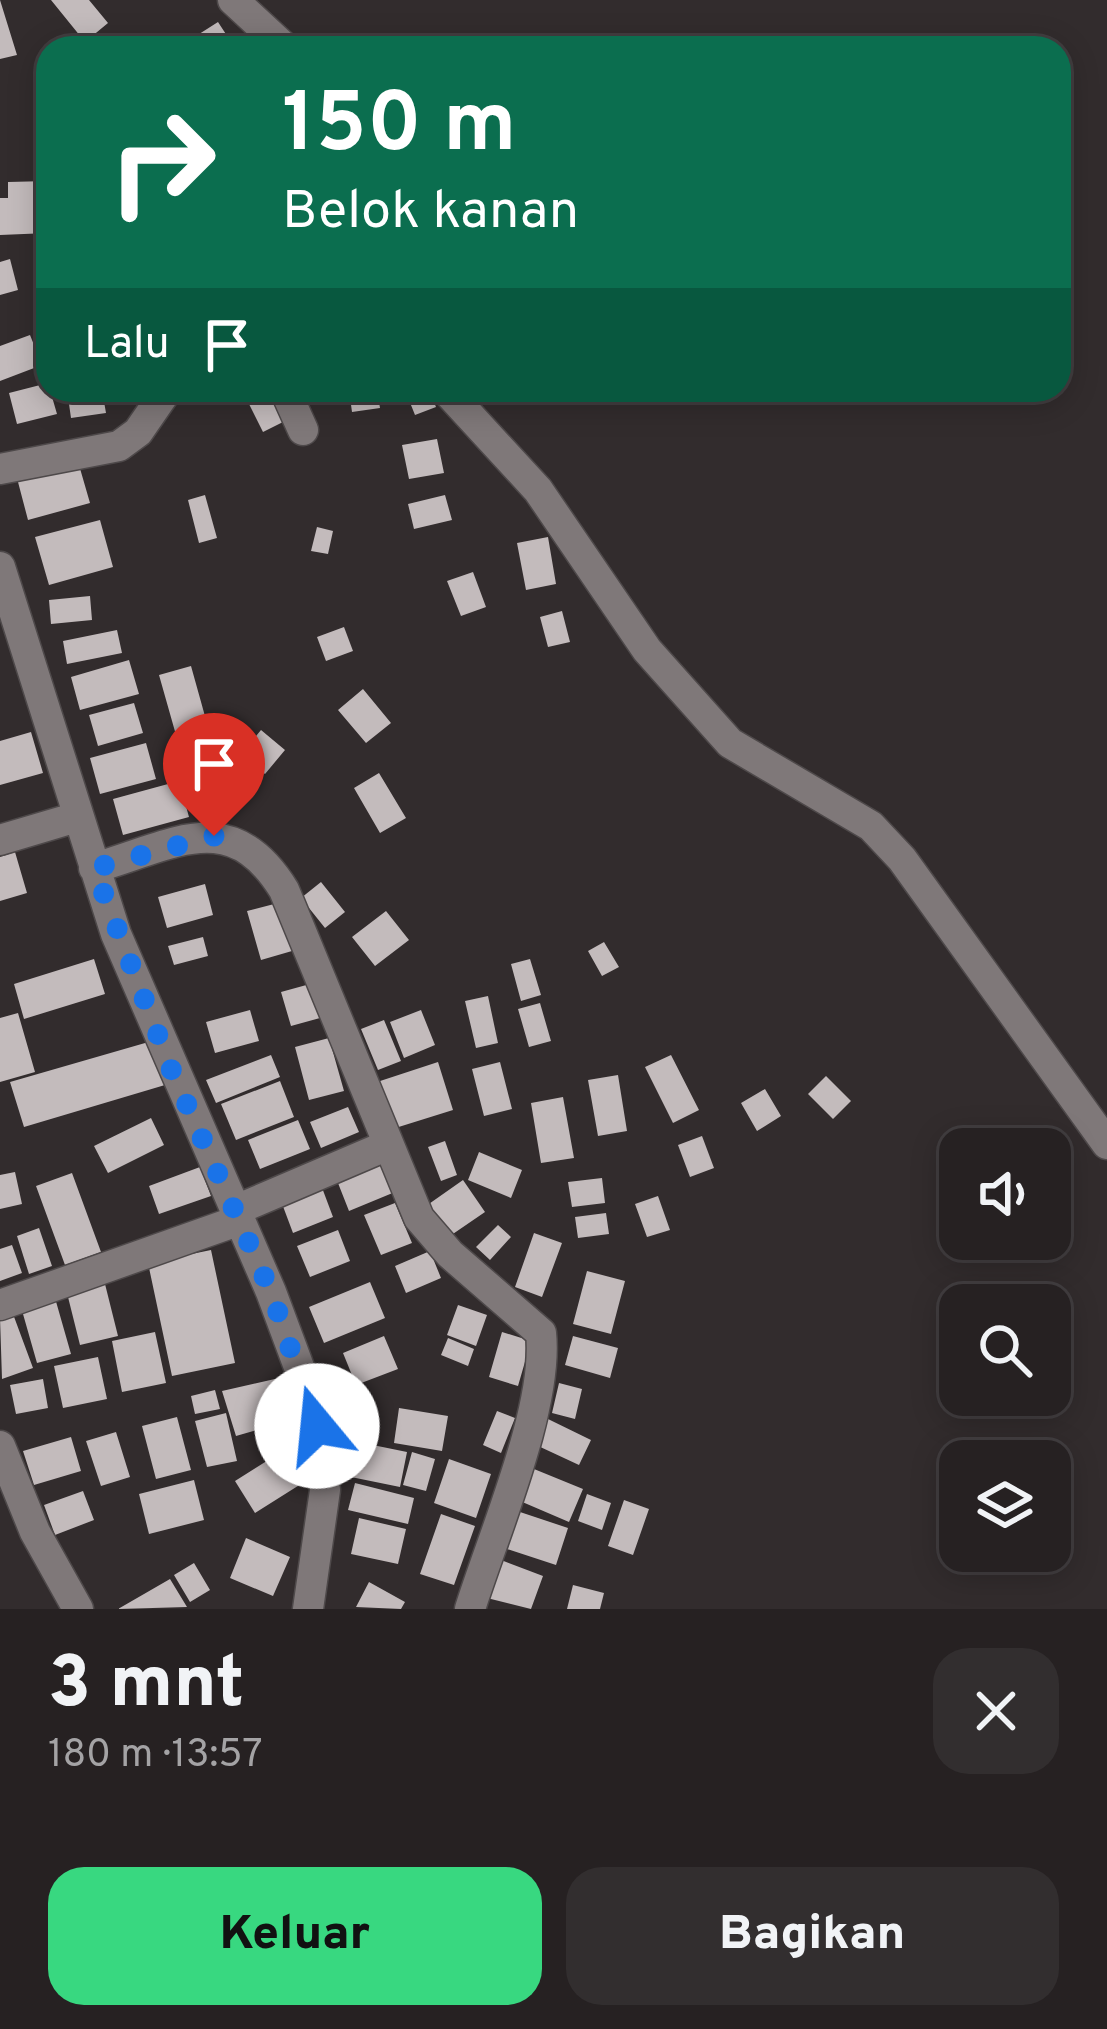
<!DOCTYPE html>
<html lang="id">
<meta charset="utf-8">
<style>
:root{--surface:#262122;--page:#322e2f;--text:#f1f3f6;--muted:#a4a3a5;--line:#423e40;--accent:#38d880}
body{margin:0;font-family:Overpass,sans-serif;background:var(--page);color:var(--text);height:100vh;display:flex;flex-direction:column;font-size:45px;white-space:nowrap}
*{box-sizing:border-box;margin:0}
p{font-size:39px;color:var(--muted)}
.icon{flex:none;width:66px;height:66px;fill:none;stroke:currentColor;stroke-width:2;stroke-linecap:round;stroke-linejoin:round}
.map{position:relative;height:1609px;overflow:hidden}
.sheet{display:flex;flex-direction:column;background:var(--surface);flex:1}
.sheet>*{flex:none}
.hud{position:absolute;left:36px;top:36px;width:1035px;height:366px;border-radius:36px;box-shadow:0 6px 30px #0003,0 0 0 3px var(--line);background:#0b6e4f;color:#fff;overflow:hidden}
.controls{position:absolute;left:939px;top:1128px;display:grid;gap:24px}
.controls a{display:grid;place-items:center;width:132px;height:132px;border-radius:24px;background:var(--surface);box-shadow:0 6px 30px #0003,0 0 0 3px var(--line);font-size:60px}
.pin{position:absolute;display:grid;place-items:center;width:102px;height:102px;color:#fff;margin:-123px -51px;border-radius:50% 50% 50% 0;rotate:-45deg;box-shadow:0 0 12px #0007}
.pin .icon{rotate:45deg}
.me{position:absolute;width:132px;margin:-66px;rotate:343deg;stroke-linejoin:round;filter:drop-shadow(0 0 9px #0008)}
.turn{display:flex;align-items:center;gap:42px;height:252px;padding:0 48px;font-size:54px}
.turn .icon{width:156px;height:156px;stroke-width:2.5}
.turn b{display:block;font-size:84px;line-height:102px}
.then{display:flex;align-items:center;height:114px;padding:0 48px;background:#0003;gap:24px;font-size:45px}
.round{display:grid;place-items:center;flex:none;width:126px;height:126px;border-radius:36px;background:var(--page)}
.head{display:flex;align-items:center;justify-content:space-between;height:204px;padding:0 48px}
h1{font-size:72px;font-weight:800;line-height:90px}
.button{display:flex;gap:24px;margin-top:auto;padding:24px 48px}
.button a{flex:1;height:138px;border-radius:36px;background:var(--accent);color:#111;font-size:48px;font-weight:800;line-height:138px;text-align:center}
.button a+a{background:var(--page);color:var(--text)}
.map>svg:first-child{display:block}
.building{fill:#c3bbbc}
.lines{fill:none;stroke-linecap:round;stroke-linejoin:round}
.minor-casing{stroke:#4e494a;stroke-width:33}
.minor{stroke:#7f7879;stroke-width:30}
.route{stroke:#1a73e8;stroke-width:21;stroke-dasharray:0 37.8}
</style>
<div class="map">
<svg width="1107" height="1609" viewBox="0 0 1107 1609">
<rect width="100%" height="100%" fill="#322c2d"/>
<!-- building -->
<path class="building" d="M0,0L17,55L0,59Z
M51,0H89L108,23L85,42Z
M218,22L235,48H203L196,36Z
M48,181V233L0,235V198H8V182Z
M10,259L18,290L0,295V262Z
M30,335L42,365L0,381V346Z
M48,383L57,414L17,424L9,393Z
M67,390H102L106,413L71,418Z
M242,390H273L287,420L263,432Z
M349,390H377L380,408L352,412Z
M405,390H429L436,407L415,415Z
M437,439L444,473L409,479L402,445Z
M79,465L90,503L28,520L18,482Z
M205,495L217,538L199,543L188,500Z
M445,495L452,520L414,529L408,504Z
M100,520L113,567L49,585L35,537Z
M317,527L333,531L328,554L311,551Z
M548,537L556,584L526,590L517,543Z
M473,572L486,607L461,616L447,581Z
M90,596L92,620L51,624L49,600Z
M562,611L570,642L548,647L540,617Z
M344,627L353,651L326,661L317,637Z
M117,630L122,653L67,664L63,641Z
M129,660L139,694L80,710L71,677Z
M191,666L208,727L176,735L159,675Z
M363,689L391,723L366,743L338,710Z
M134,703L143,733L98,746L89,715Z
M261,730L285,750L265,774L241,754Z
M31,732L43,773L0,785V741Z
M146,743L156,779L100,794L90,758Z
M379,773L406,818L380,833L354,788Z
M179,781L189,817L123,835L113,799Z
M15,852L27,893L0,901V857Z
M321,882L345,912L325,928L301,898Z
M205,884L213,915L167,928L158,897Z
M278,903L292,951L261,960L247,911Z
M386,911L409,940L375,966L352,937Z
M203,937L208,956L174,965L168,946Z
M604,942L619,967L602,976L588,951Z
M94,959L105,994L24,1019L14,984Z
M530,959L541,995L521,1001L511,964Z
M310,984L320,1018L291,1026L281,992Z
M488,996L498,1043L476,1048L465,1001Z
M540,1003L551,1041L529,1047L518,1009Z
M250,1010L259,1041L215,1053L206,1022Z
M421,1010L435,1045L404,1058L390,1022Z
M18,1013L35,1072L0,1082V1018Z
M384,1020L401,1061L378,1070L361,1029Z
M329,1038L344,1091L309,1100L295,1047Z
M152,1041L165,1085L24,1127L10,1082Z
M271,1055L280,1077L216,1103L206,1080Z
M671,1055L699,1110L673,1123L645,1067Z
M438,1062L453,1110L389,1130L374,1083Z
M500,1062L512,1109L484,1116L472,1069Z
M618,1075L627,1131L598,1136L588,1080Z
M826,1076L851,1101L833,1119L808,1094Z
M280,1081L294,1117L236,1140L221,1104Z
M765,1089L781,1116L757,1131L741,1103Z
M563,1097L574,1158L541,1163L531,1103Z
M348,1107L359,1132L321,1148L310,1122Z
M151,1118L164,1145L108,1173L94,1146Z
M298,1120L310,1149L260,1169L248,1140Z
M702,1136L714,1168L690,1177L678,1145Z
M445,1141L457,1175L441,1181L428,1147Z
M479,1152L522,1170L511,1198L468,1180Z
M381,1159L395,1192L349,1211L336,1178Z
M200,1167L211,1196L159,1214L149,1186Z
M15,1172L22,1204L0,1209V1175Z
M72,1173L101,1252L65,1265L36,1186Z
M602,1178L605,1203L572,1207L568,1182Z
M463,1180L485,1212L447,1238L426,1206Z
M321,1185L333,1217L293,1233L281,1201Z
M658,1196L670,1230L647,1237L635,1204Z
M395,1203L412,1243L381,1255L364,1215Z
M606,1213L609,1234L578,1238L575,1217Z
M498,1225L511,1237L490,1260L476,1247Z
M39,1228L52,1266L29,1274L17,1236Z
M338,1230L350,1261L310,1277L297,1246Z
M534,1233L562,1243L542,1297L515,1287Z
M12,1245L22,1273L0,1281V1249Z
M211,1250L235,1363L172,1376L148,1263Z
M430,1251L441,1278L406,1293L395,1266Z
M587,1271L625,1281L611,1334L573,1324Z
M370,1282L385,1318L324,1343L309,1307Z
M105,1284L118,1336L80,1345L67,1293Z
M55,1298L71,1354L37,1363L21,1307Z
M458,1305L487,1315L476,1346L447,1335Z
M13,1314L33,1368L2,1379L0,1318Z
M155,1332L166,1383L122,1392L112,1341Z
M502,1332L531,1341L518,1386L489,1377Z
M384,1336L398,1369L356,1385L343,1353Z
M573,1336L618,1348L610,1378L565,1365Z
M448,1338L474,1349L468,1366L441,1355Z
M98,1357L107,1399L63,1408L54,1366Z
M288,1376L299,1408L258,1421L260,1429L236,1436L222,1391Z
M43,1379L48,1408L16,1414L10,1385Z
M559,1383L582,1389L575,1419L552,1413Z
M215,1390L220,1409L195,1414L191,1396Z
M399,1408L448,1416L442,1451L394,1443Z
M497,1411L515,1418L501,1453L483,1445Z
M226,1413L237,1461L207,1467L195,1421Z
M177,1417L191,1470L156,1479L142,1426Z
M548,1419L591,1440L579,1465L536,1445Z
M116,1432L130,1477L101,1486L86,1441Z
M71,1437L81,1471L34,1485L23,1451Z
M358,1442L407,1452L400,1487L351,1477Z
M281,1452L301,1484L255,1513L235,1481Z
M412,1452L435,1459L426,1491L403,1485Z
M449,1459L491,1474L476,1518L434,1503Z
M534,1469L583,1489L569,1522L520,1501Z
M194,1480L204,1520L149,1534L139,1494Z
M355,1483L414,1498L408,1524L348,1510Z
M83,1491L94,1520L55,1535L44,1505Z
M587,1494L611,1503L602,1530L578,1521Z
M624,1500L649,1509L633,1555L608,1546Z
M511,1509L568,1528L556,1565L498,1546Z
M441,1514L475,1526L454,1585L420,1574Z
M359,1518L406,1529L398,1564L351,1554Z
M246,1538L290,1557L273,1596L230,1578Z
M501,1560L543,1576L531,1609L487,1598Z
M194,1563L210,1590L190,1602L174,1575Z
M170,1579L187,1607L118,1609Z
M369,1582L405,1602L401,1609L356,1607Z
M573,1585L604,1593L600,1609H567Z"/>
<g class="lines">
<!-- minor casing -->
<g class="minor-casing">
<path id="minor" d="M233,0L285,48
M285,390L303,430
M446,390L538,490L647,650L730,743L871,826L902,859L1107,1144
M0,469L119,446L138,432L167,390
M0,567L116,934L271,1292L312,1402L325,1490L308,1609
M0,840L77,817
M94,868C174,845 231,804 284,890L419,1218L450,1254L541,1333C549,1407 493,1535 470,1609
M236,1210L388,1145
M0,1305L240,1220
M0,1446L35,1532L78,1609"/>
</g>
<!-- minor -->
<use href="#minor" class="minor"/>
</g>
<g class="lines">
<!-- route -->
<path class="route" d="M214,836L94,868L171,1069L271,1292L317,1426"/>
</g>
</svg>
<div class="controls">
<a><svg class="icon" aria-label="sound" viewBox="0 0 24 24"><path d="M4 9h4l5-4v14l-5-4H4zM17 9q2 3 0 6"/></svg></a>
<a><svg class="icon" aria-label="search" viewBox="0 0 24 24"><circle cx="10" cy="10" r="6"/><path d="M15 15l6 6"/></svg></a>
<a><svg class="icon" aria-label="layers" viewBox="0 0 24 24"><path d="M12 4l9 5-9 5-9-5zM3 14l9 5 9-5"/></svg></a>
</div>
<div class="pin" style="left:214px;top:836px;background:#d93025"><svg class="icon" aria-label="arrive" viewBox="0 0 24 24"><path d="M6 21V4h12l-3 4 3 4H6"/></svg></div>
<svg class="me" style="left:317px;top:1426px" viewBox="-20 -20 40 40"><circle r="19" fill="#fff"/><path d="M0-13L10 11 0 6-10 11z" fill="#1a73e8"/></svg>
<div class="hud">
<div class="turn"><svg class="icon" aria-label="right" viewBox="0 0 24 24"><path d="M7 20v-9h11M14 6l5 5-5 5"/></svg><div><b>150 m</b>Belok kanan</div></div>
<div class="then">Lalu<svg class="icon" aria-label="arrive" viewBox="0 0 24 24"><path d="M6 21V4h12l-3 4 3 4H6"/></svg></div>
</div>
</div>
<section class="sheet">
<div class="head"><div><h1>3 mnt</h1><p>180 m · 13:57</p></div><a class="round"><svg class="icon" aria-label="close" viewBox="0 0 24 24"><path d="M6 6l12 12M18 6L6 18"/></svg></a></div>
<div class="button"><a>Keluar</a><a>Bagikan</a></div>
</section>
